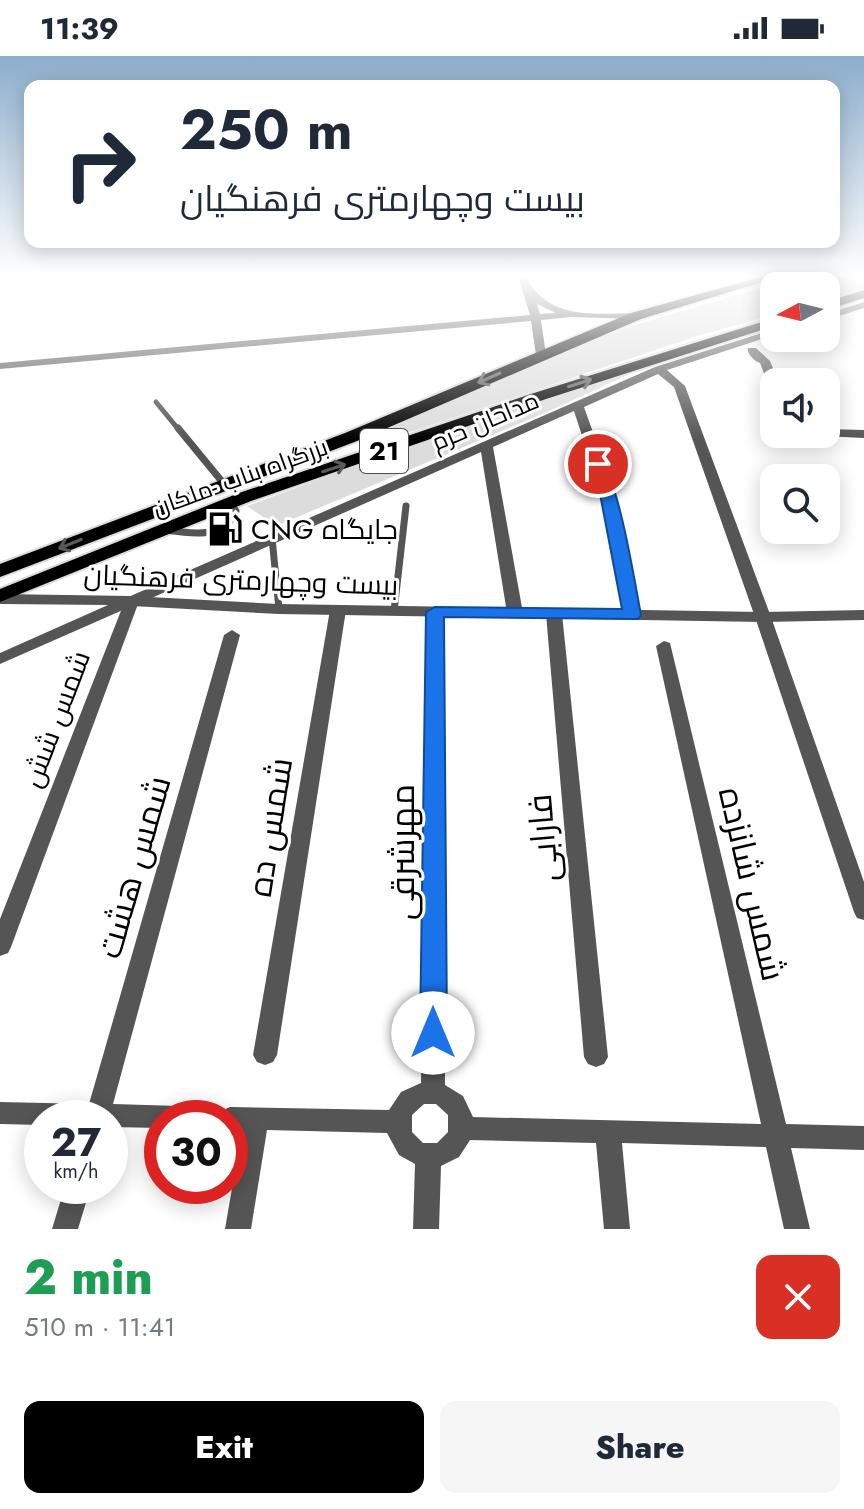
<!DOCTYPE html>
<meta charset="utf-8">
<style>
:root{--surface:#fff;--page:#f6f6f7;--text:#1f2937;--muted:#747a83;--accent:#000}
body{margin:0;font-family:Jost,Cairo,sans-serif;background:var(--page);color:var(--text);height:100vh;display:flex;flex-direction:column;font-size:30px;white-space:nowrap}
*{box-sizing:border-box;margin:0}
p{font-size:26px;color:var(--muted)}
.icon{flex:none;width:44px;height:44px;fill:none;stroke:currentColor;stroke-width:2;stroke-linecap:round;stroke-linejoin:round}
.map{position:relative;height:1173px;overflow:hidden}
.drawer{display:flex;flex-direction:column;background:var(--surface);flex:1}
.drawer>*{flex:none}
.top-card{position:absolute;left:24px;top:24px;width:816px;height:168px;border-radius:16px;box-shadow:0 4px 20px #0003;background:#fff;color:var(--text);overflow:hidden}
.needle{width:52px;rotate:263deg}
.buttons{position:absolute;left:760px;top:216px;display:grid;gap:16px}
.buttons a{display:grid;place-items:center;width:80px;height:80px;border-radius:16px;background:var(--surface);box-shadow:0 4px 20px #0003;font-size:40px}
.speed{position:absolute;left:24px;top:1044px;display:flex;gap:16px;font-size:40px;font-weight:700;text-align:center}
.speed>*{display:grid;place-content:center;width:104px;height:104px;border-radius:50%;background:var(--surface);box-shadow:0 4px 20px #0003;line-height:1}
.speed small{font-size:20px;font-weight:400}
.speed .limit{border:12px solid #d22;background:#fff;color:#111}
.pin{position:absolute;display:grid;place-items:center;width:68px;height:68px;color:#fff;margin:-34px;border:4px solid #fff;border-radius:50%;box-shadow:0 2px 8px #0007}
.me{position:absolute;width:88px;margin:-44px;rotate:0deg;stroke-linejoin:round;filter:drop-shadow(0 0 6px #0008)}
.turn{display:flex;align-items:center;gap:28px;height:168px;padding:0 24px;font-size:36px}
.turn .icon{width:104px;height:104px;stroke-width:2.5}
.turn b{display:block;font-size:56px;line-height:68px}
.round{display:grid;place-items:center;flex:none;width:84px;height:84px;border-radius:16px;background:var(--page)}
.overview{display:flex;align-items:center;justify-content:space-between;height:136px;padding:0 24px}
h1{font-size:48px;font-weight:800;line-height:60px;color:#1e9e55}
.button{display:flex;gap:16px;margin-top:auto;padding:16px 24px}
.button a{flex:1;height:92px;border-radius:16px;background:var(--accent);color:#fff;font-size:32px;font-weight:800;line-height:92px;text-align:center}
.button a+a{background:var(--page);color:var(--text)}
.status{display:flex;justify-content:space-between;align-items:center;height:56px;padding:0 40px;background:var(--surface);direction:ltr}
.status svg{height:22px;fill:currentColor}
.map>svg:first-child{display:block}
.green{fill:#dcdcdc}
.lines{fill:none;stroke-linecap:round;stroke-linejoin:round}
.trunk-casing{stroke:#dbdbdb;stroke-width:4}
.service-far1{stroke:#555;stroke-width:5}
.service{stroke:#555;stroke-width:7}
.minor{fill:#555;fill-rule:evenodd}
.tertiary{fill:#555;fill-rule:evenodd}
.trunk{fill:#000;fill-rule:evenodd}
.oneway{stroke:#595959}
.route{fill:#1a73e8;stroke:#114b97;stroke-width:2}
.labels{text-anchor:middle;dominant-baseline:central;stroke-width:6;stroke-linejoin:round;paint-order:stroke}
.far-street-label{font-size:24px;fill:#000;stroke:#fff}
.shield{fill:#fff;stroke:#4c4c4c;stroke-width:2}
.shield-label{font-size:26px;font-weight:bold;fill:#000}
.poi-label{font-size:28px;fill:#000;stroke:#fff;text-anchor:start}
.street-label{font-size:28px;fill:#000;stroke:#fff}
.near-street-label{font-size:34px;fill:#000;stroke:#fff}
</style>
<div class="status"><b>11:39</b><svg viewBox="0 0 49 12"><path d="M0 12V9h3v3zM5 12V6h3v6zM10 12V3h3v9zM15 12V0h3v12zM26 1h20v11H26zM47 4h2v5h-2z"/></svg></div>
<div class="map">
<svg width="864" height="1173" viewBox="0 0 864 1173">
<rect width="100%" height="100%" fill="#fff"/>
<!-- green -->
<path class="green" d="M798,221H841L864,228V233L826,245V230H774V259L700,279L417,374L358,389L366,380L625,272Z
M658,305L547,356L276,470L247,450L441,378Z"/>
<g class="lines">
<!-- trunk casing -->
<g class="trunk-casing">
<path id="trunk" d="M761,221H779L641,263L357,385L0,521V508L345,377L631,257Z
M864,234V242L826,254V246Z
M774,262V270L546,343L251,445L0,546V533L239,437L534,337Z"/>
</g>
<!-- service-far1 -->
<path class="service-far1" d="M156,346L179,374"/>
<!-- service -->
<path class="service" d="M178,372L224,428
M166,474C192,478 224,483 236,455L230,447
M272,482L279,553
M394,555L406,450"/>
<!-- minor -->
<path class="minor" d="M518,221H526C548,264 594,258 636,257L641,260L636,263L571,261L541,264L546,299L541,302L536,299L531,265L0,313V307L530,259ZM537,248L556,257L540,258Z
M864,246V252L826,264V258Z
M774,273V279L667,314L685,330L771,561L864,826V864L857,862L854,856L755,561L674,331L658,318L584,351L615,438L640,559L637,562L632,564L624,559L601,438L574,355L493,391L523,557L520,560L515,562L507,557L481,396L138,548L11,891L8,897L0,900V863L126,542L655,311Z
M748,292H756L770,305L779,326H774V331L768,328L760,307C755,306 746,297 748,292Z
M826,373L864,374V382L822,380L826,378Z
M338,549L346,554L277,999L273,1006L265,1009L257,1006L253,999L330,554Z
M435,551L443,556L445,1029L463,1040L473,1061L761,1068L656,590L664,585L670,587L786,1068L864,1070V1094L791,1092L810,1173H784L766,1091L622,1087L630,1173H604L596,1087L470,1084L459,1101L441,1110L439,1173H413L415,1108L399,1099L387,1077L267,1074L251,1173H225L242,1074L230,1073V1062H162V1072L110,1071V1062H42V1069L0,1068V1046L89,1048L224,579L232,574L240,579L113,1048L212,1051L221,1055L230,1051L389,1054L401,1036L421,1027L427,556ZM424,1048H436L448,1059V1076L437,1087H423L412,1076V1059Z
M554,553L562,558L608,1001L604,1008L596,1011L588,1008L584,1001L546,558Z
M65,1130H91L78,1173H52Z"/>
<!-- tertiary -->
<path class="tertiary" d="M0,538L131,540L279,548L763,556L864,554V564L763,566L279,558L132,550L0,608V597L108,549L0,548Z"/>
<!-- trunk -->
<use href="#trunk" class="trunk"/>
</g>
<!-- one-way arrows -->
<defs><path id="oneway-shaft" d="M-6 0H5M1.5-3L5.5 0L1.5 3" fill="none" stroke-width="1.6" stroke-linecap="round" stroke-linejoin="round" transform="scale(2)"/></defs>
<g class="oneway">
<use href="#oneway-shaft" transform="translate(489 322) rotate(156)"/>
<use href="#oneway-shaft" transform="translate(580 327) rotate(-18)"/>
<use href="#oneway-shaft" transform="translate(334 412) rotate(-18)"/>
<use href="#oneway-shaft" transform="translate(70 488) rotate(158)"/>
</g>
<!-- sky -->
<linearGradient id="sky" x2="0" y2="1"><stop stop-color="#8cadcc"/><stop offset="0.57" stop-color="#fff"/><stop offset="1" stop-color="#fff" stop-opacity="0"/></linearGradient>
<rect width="864" height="385" fill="url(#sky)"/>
<!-- route -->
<path class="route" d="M598,404C617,411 636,534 641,559L638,563L444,561L447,977L443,985L433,988L424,985L420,977L426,556L435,551L622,553L600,438L590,408Z"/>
<!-- icons -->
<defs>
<g id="fuel-bare" transform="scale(2.76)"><path d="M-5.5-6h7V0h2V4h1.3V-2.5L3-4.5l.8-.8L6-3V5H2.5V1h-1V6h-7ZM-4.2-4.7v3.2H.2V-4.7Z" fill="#000" stroke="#fff" stroke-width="2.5" paint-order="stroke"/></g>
</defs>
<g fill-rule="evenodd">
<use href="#fuel-bare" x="225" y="473"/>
</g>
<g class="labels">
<!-- far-street labels -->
<g class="far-street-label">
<text transform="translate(485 365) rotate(-23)">مداحان حرم</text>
<text transform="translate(240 421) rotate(-20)">بزرگراه بناب -ملکان</text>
</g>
<!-- shield labels -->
<rect class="shield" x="360" y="373" width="48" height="44" rx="6"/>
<g class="shield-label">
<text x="384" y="395">21</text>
</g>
<!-- poi labels -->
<g class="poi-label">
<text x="251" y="473">CNG جایگاه</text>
</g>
<!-- street labels -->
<g class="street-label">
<text transform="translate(241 524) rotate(2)">بیست وچهارمتری فرهنگیان</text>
<text transform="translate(56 663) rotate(-69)">شمس شش</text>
</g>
<!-- near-street labels -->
<g class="near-street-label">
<text transform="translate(270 771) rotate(-81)">شمس ده</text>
<text transform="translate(543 782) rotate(-95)">فارابی</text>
<text transform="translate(402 796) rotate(-90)">مهرشرقی</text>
<text transform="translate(134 811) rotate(-74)">شمس هشت</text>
<text transform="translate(752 828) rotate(77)">شمس شانزده</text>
</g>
</g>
</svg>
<div class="buttons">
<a><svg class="needle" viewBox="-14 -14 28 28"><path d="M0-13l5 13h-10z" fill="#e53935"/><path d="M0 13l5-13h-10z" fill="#747a83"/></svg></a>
<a><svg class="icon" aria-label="sound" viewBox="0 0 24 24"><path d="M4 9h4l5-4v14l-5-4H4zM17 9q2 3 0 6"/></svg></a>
<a><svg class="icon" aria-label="search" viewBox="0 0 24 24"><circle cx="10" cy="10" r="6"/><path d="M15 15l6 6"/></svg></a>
</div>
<div class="speed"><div>27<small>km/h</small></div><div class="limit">30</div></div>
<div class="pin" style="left:598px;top:408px;background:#d93025"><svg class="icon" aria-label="arrive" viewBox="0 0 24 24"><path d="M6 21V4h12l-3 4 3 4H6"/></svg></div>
<svg class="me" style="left:433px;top:977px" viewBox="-20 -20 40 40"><circle r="19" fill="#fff"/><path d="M0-13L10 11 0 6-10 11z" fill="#1a73e8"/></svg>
<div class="top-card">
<div class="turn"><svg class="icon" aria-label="right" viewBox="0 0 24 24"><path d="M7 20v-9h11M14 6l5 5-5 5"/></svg><div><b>250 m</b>بیست وچهارمتری فرهنگیان</div></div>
</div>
</div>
<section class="drawer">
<div class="overview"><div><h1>2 min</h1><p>510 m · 11:41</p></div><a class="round" style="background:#d93025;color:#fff"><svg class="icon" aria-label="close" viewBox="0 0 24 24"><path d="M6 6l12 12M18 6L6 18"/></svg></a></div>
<div class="button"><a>Exit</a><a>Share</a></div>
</section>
